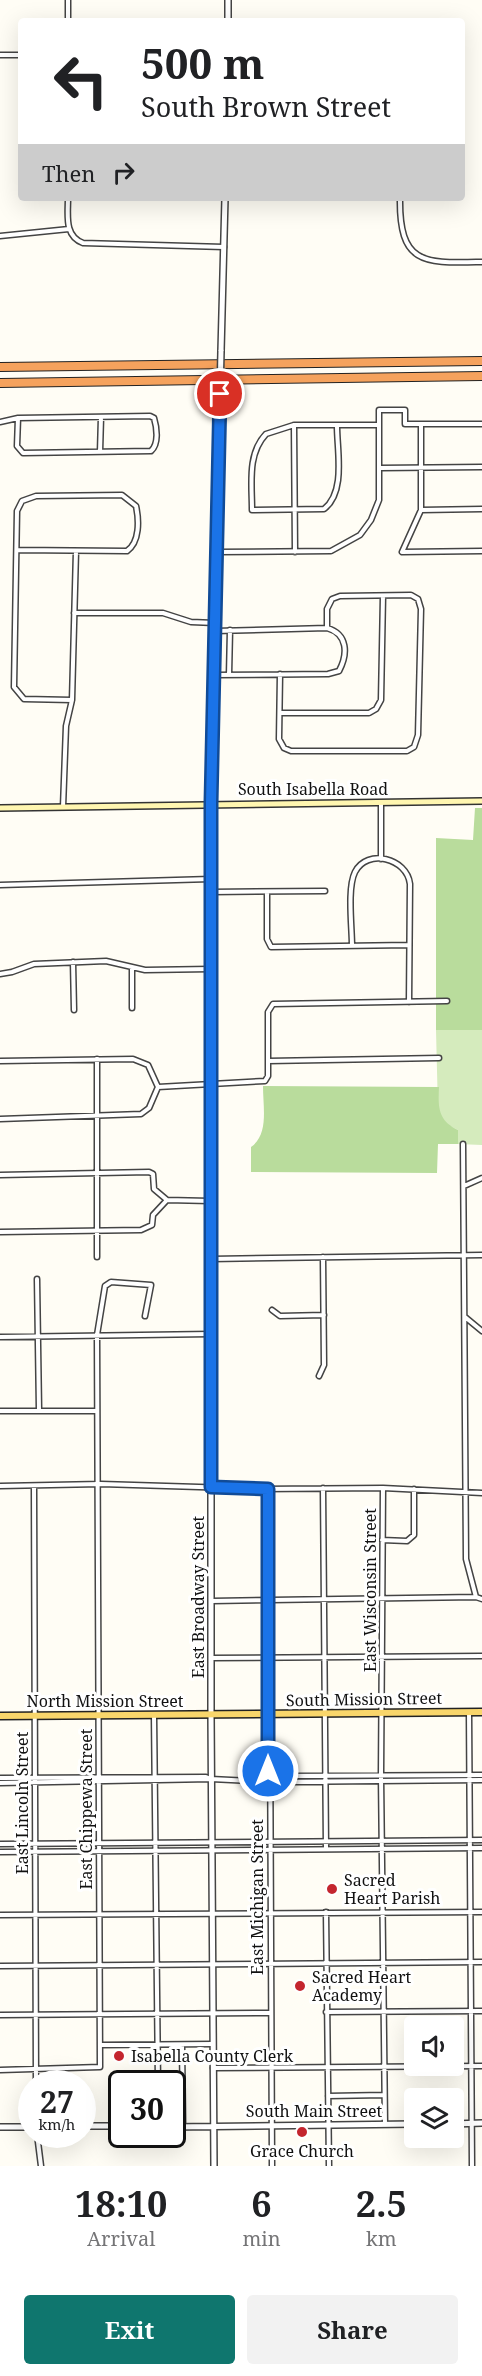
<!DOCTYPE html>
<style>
:root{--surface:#fff;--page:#f2f2f2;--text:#202124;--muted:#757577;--accent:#0f766e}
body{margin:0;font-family:"Noto Serif",serif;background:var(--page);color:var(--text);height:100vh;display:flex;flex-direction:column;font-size:22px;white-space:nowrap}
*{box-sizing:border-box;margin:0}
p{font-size:20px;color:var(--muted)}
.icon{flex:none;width:33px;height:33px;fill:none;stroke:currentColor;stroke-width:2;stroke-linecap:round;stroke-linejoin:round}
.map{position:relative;height:2166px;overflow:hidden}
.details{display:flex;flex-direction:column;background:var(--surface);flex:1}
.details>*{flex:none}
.top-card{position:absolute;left:18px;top:18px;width:447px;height:183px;border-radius:6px;box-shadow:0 6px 24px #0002;background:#fff;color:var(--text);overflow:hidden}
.controls{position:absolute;left:404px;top:2016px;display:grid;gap:12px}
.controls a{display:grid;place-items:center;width:60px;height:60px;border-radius:6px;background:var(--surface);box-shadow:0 6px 24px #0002;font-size:30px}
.speed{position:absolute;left:18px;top:2070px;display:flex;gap:12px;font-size:30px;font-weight:700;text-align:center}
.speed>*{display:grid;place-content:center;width:78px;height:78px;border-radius:50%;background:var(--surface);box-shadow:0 6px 24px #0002;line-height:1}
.speed small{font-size:15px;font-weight:400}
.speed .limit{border:3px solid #111;border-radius:9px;background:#fff;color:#111}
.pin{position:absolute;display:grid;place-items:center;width:51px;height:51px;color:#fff;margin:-26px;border:3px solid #fff;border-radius:50%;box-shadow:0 2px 6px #0007}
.me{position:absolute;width:66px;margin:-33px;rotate:0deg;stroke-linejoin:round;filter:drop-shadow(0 0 4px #0008)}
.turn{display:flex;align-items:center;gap:21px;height:126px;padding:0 24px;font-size:27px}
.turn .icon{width:78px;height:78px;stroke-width:2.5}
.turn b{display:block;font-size:42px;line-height:51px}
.then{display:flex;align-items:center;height:57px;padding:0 24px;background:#0003;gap:12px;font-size:22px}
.eta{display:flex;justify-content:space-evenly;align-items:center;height:102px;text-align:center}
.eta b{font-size:36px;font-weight:700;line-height:42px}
.button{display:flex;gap:12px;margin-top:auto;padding:12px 24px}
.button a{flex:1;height:69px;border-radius:6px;background:var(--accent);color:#fff;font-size:24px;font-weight:700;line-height:69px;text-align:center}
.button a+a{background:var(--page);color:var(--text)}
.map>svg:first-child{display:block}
.green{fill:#d5ebbd}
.forest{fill:#b9dc9c}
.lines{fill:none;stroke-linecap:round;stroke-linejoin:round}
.minor-casing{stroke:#444;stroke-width:7}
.tertiary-casing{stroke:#444;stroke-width:8}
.secondary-casing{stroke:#333;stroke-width:8}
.primary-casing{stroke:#222;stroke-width:9}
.motorway-casing{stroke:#222;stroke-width:10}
.minor{stroke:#fff;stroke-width:4}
.tertiary{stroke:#fff;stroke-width:5}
.secondary{stroke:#fff6b0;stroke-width:5}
.primary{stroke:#f9d66b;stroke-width:6}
.motorway{stroke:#f5a25d;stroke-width:8}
.tertiary-bridge-casing{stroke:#444;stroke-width:8;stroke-linecap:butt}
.tertiary-bridge{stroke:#fff;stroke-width:5}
.route-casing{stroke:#114b97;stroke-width:15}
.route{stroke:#1a73e8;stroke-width:10}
.poi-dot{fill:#c4262e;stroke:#fff;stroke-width:2}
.labels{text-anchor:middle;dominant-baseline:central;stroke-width:6;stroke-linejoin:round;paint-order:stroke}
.street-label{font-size:16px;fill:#111;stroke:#fff}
.poi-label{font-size:16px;fill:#111;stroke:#fff;text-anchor:start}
</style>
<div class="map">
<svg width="482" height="2166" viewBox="0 0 482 2166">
<rect width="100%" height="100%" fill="#fffdf5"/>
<!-- green -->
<path class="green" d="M436,1030H482V1145L458,1144V1130L446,1124L438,1111Z"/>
<!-- forest -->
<path class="forest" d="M475,808H482V1030H436V838L473,840Z
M263,1086L439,1087C438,1108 438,1120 458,1130V1144H438L437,1173L251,1172V1147C269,1134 263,1108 263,1086Z"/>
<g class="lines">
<!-- minor casing -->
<g class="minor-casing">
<path id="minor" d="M68,21V0
M0,55H21
M68,198C68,215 64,236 83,243L224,247
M400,198C399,266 425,263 482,262
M0,236L69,229
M0,422L18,418L150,416L154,418C157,428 159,444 151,451L23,453L17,446L18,418
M421,424V510L402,552L482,551
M294,425L295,552
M337,426C337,451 346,492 324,509L252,510C252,484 247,454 266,434L294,425H379
M100,452L101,417
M380,468L482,467
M421,510L482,509
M17,550L127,551C140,542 139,520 136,506L122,495L36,496L22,501L17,511L14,687L24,699L72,700
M217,552L331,551L360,535L371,520L379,500V410H405V424H482
M74,613H163L191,622L215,623
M280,674L279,739L284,748L291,751H407L414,747L418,735L421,609L418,599L411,595L340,596L332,599L327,609V628
M214,675L328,674L339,671C348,654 348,634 327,628L215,631
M229,675L230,630
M281,713H369L376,709L381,700L383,596
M63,807L66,726L72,700L76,551
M381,859V803
M0,885L211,879
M211,892L325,891
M267,892V939L271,947L409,945
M352,946C352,927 347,888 355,872C367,848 407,858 410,884L409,1002
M73,962L74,1010
M0,974L12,972L34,964L106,961L145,970L211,969
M132,1008V967
M97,1059V1257
M0,1061L133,1059L148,1065L158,1087
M268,1061L439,1058
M158,1087L265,1081L268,1076V1012L273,1004L447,1001
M0,1119L141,1114L149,1108L158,1087
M463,1144L466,1559L476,1597L482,1599
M0,1175L149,1172L153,1174L154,1189L167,1200
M464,1186L482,1178
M167,1200L210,1201
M0,1232L141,1230L152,1225L153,1215L167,1200
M211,1259L482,1255
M37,1279L39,1410
M272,1310L280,1316L324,1315
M465,1317L482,1331
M0,1337L211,1334
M319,1376L324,1365L323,1257
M0,1411H97
M0,1486L101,1484L262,1489L383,1488L482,1493
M34,1486L36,2084
M323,1488L326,1848
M383,1488L381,1776L385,2124
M269,1489L272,2166
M382,1540L407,1541L414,1535V1489
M212,1601L476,1597
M211,1658L482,1656
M469,1712L472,2166
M154,1715L158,2084
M0,1778L206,1777L211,1779
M268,1780L275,1776L482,1775
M0,1783L211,1779L274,1782L482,1780
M0,1844L482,1840
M0,1852L482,1848
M326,1912L329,2166
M0,1915L482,1912
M0,1966L482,1962
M326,2012L482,2011
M0,2015L270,2013
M100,2045L213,2044
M182,2045L183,2125
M213,2068L482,2066
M0,2070L100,2067L97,1335L105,1286L111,1282L151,1285L145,1316
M328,2096L384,2095
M37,2134L41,2166"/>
</g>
<!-- tertiary casing -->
<g class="tertiary-casing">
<path id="tertiary" d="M228,21V0
M221,351L225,198
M453,2124L482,2123
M82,2126H122
M0,2127H32
M172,2127L414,2124
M214,2166L211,1714V803L220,394"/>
</g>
<!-- secondary casing -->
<g class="secondary-casing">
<path id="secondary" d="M0,808L482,801"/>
</g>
<!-- primary casing -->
<g class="primary-casing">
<path id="primary" d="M0,1716L482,1712"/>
</g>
<!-- motorway casing -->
<g class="motorway-casing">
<path id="motorway" d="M0,367L482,361
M0,383L482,376"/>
</g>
<!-- minor -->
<use href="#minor" class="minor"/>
<!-- tertiary -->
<use href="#tertiary" class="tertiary"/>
<!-- secondary -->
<use href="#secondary" class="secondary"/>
<!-- primary -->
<use href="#primary" class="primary"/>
<!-- motorway -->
<use href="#motorway" class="motorway"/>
<!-- tertiary-bridge casing -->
<g class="tertiary-bridge-casing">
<path id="tertiary-bridge" d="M220,394L221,351"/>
</g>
<!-- tertiary-bridge -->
<use href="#tertiary-bridge" class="tertiary-bridge"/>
</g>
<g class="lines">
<!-- route casing -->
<g class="route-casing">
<path id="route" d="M220,394L211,803V1487L268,1489V1771"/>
</g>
<!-- route -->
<use href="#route" class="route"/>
</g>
<!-- markers -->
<g class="poi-dot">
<circle cx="332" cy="1889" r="6"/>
<circle cx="300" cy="1986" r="6"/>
<circle cx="119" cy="2056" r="6"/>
<circle cx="302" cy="2132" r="6"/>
</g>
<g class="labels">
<!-- street labels -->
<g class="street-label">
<text x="313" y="789">South Isabella Road</text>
<text transform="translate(370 1590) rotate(-90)">East Wisconsin Street</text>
<text transform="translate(198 1597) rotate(-90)">East Broadway Street</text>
<text transform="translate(364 1699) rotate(-1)">South Mission Street</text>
<text x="105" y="1701">North Mission Street</text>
<text transform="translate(22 1803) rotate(-90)">East Lincoln Street</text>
<text transform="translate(86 1809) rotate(-90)">East Chippewa Street</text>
<text transform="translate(257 1897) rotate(-90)">East Michigan Street</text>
<text x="314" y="2111">South Main Street</text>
</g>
<!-- poi labels -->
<g class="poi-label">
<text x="344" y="1880">Sacred<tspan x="344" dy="18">Heart Parish</tspan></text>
<text x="312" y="1977">Sacred Heart<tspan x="312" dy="18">Academy</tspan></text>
<text x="131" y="2056">Isabella County Clerk</text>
<text x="302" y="2151" text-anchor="middle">Grace Church</text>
</g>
</g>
</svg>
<div class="controls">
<a><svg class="icon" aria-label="sound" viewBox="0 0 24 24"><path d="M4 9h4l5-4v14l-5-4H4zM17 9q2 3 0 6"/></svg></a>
<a><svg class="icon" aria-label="layers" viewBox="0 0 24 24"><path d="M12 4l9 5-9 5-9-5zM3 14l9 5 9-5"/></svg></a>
</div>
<div class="speed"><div>27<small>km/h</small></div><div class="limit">30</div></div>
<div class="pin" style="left:220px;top:394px;background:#d93025"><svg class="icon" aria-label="arrive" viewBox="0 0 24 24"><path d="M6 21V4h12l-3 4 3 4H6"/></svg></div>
<svg class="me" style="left:268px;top:1771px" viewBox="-20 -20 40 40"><circle r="17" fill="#1a73e8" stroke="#fff" stroke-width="3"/><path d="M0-11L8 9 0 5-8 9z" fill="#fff"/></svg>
<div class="top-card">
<div class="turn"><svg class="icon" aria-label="left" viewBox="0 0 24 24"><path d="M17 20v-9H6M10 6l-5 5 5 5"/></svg><div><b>500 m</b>South Brown Street</div></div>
<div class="then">Then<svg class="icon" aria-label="right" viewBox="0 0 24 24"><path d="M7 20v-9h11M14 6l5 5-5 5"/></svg></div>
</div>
</div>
<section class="details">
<div class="eta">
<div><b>18:10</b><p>Arrival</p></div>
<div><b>6</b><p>min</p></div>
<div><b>2.5</b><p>km</p></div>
</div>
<div class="button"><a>Exit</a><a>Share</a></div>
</section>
